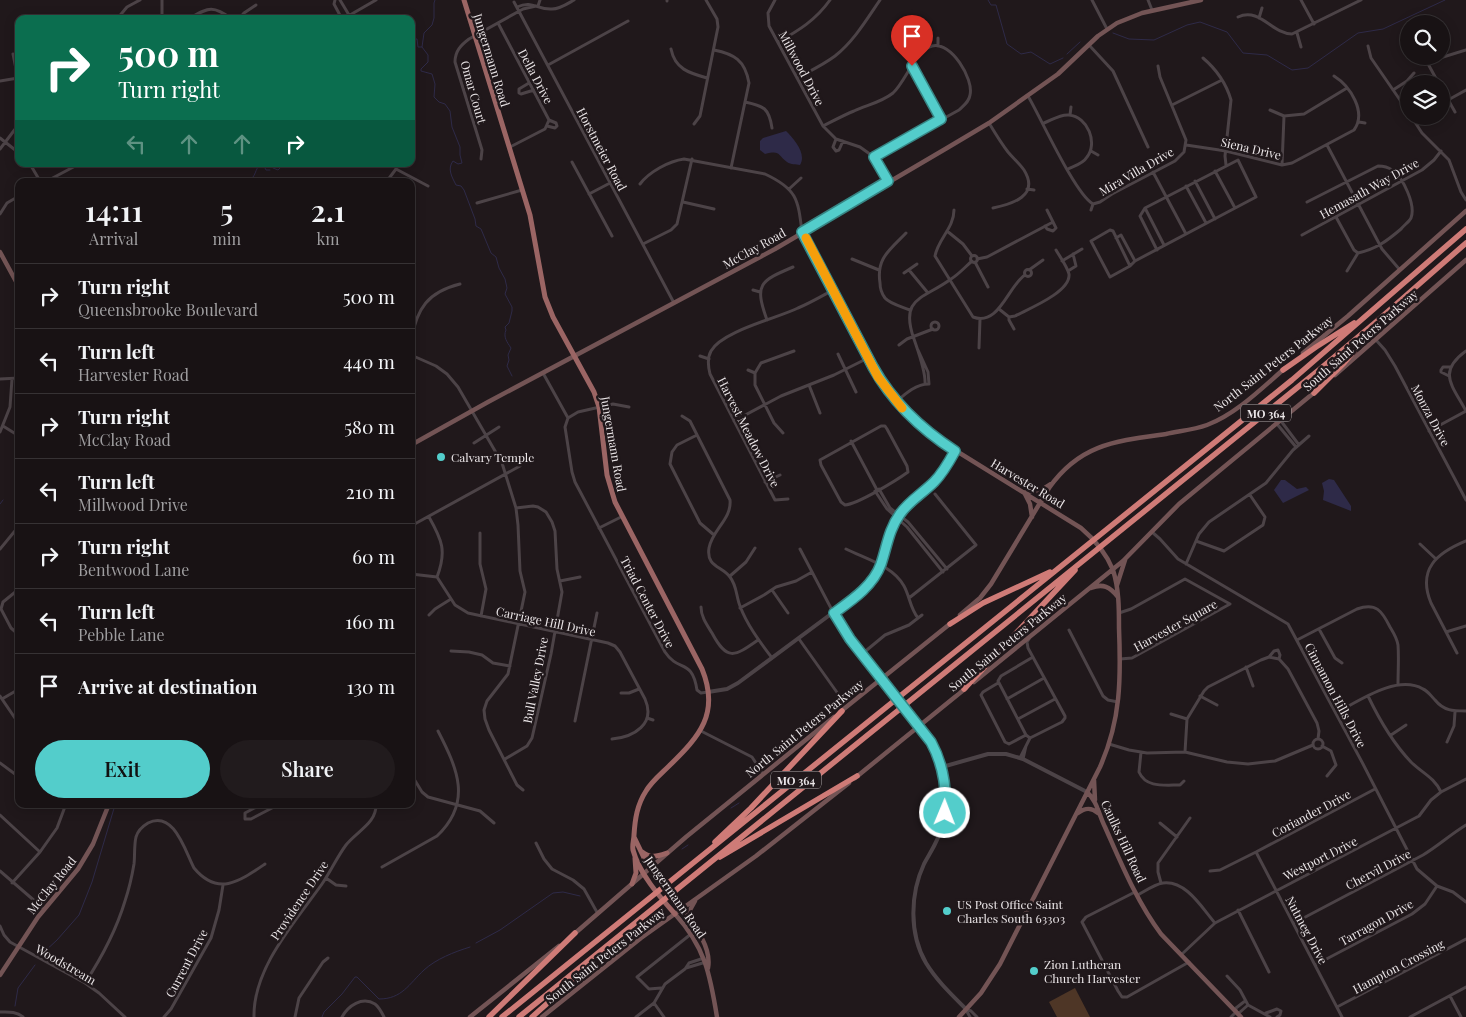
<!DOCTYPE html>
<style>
:root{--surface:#181214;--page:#211b1d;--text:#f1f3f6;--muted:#9f9ea0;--line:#363234;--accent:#53cdcb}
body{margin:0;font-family:"Playfair Display",serif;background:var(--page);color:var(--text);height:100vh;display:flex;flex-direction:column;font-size:19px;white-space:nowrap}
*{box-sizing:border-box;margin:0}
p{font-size:16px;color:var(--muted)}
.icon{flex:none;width:28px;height:28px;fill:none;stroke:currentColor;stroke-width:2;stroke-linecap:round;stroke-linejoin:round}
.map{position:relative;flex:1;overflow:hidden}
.sheet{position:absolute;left:15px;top:178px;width:400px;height:630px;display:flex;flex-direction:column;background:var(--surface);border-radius:10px;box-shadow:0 2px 12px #0003,0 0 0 1px var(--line)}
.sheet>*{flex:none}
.hud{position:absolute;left:15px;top:15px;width:400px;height:152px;border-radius:10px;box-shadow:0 2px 12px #0003,0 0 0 1px var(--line);background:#0b6e4f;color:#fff;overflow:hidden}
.controls{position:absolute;left:1400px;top:15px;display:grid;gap:10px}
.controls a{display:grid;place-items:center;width:50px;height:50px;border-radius:50%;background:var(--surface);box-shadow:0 2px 12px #0003,0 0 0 1px var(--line);font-size:25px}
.pin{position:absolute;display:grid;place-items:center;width:42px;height:42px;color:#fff;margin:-51px -21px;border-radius:50% 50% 50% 0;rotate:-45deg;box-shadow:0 0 5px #0007}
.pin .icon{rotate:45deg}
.me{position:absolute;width:55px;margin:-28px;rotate:1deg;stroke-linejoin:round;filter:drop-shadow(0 0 4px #0008)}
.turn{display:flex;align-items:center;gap:18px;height:105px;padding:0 20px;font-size:22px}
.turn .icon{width:65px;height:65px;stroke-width:2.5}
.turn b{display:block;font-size:35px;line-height:42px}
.lanes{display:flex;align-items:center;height:48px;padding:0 20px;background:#0003;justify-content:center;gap:25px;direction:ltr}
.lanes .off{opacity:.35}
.eta{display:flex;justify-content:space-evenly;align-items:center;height:85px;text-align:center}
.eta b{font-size:30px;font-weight:600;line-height:35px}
.primary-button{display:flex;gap:10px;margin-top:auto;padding:10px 20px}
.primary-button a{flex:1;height:58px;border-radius:30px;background:var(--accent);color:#111;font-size:20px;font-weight:600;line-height:58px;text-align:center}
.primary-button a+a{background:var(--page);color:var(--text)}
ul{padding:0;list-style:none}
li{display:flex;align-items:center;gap:15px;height:65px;padding:0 20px;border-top:1px solid var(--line)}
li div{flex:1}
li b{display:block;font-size:19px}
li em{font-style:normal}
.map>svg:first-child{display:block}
.green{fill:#4e3626}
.water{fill:#2e2a48}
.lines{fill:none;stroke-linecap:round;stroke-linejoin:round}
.stream{stroke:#2e2a48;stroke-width:1}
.minor{stroke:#4c4347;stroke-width:3}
.tertiary{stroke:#4c4347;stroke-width:4}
.secondary{stroke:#735455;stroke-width:4.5}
.primary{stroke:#9b6564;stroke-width:5}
.motorway{stroke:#cf7b77;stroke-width:5.5}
.route-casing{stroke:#368584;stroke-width:12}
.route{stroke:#53cdcb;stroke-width:9}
.slow{stroke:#f59e0b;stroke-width:9}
.poi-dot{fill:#53cdcb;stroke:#20181b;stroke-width:2}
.labels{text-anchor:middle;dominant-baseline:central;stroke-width:5;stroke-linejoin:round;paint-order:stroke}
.shield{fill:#20181b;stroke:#aea8aa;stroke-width:1}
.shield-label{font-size:11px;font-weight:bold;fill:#ebe6e8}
.street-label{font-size:12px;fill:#ebe6e8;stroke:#20181b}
.poi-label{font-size:12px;fill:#ebe6e8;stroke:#20181b;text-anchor:start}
</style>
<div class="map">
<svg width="1466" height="1017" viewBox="0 0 1466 1017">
<rect width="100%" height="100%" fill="#20181b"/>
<!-- green -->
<path class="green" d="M1075,988L1090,1017H1057L1049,1002Z"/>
<!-- water -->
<path class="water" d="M786,131C794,139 807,154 800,165C796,164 791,165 787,162C777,155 781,150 765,154L760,150V141L763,138Z
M1329,479L1334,480L1351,506V511L1323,500L1324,491L1322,483Z
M1281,480H1285L1297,489L1306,487L1309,490L1283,503L1274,490Z"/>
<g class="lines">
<!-- stream -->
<path class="stream" d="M988,0L991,5H996L1007,44L1021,54L1031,52L1050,64L1063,58
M1113,33L1129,39L1154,40L1187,25L1200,22L1227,32L1243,53L1267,55L1292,70L1308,68L1358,33L1383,29L1445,0
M411,43L415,39H417L418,47H422L424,33L432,25L434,18V3L435,0
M422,47L428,55V62L421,69V71L432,74L435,84L434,97L439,102L445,104L450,111L452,127L460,147V155L462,163L458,164L453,161C447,169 452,177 456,185L461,186L464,190L475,219L476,226L481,229L491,253L496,257L499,268L505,279L507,288L505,294L512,307V311L509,323L505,327L506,330C503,337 507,342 511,348L508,355L509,360L507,366L512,376
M1067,54L1080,42
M273,168L278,170L284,164
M248,181C257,177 254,169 261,164H263L266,170H270
M0,504L3,500
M731,808L739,803
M682,849L688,845
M476,943L500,930L553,893L563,892L580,896
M43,953L57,940L79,915L92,882L115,805
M15,1006L18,988L35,965
M322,1017L324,1012L342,994L355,977H357L379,999C402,999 409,984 424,970C436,959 454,952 470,947"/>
<!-- minor -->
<path class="minor" d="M162,0V19
M335,0L334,4L342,19
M340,0L349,15
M667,0V1
M775,0L768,13L769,26L823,126L836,139L860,147L874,157L888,181
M1092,0L1107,29
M1148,0L1152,10
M1301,0L1314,24
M514,2L674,303
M538,6L540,0
M517,7C533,0 537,10 552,9C560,9 567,4 574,0
M1238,17C1260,7 1272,34 1292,34L1361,0
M1259,18L1262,8
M117,19L127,7L140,0
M188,19C208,8 212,4 232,19
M239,19L244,13L256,5
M343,19L376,0
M498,23L549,120L545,129L510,147
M1297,33L1301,47
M778,42C798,31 816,20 830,0
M1089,45L1113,71L1148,147
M938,46V38
M1368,46L1371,58L1409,113
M671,49C675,69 689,73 707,78
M714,50C734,54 745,60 749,83L731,168
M13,54L19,84
M1203,58C1216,69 1226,83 1231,100L1225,156L1226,165
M548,65L628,21
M912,66L941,119
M797,78C810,71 823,65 835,56C854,41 867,19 880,0
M0,81L18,78
M529,83L519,89V93L521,94L534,90
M1439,84L1427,62L1466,50
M1441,87L1455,112
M1393,90L1407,81L1414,73
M1028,96C1041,118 1075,194 1093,204
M1448,100L1466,90
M745,102C764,106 769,108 772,128
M1172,105L1222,80
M1270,110L1284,116L1304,114L1347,88
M1070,115L1071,107
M1411,116L1422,133L1449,160L1461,192L1466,200
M1359,122L1365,123
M1415,122L1424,116
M989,123C995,133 1001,143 1008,152C1013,158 1019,163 1024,170C1040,196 1012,204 993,208
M1044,123C1052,120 1060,114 1069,115C1088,117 1098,143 1087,157C1083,164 1074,166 1068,169
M694,124L700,116L718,27L717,19L706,0
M547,126L555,128L557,126L556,123L549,120
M823,126C833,121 844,115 854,111C867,105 882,102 893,93C906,81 915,51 932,46C951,41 974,79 970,95C969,102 964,105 959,110L874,157
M0,138L19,153
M836,139L833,147L836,151L839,150L843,141
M1186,145L1226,151L1282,165L1292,163L1354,130C1367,112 1350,86 1334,76
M1327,145L1382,249L1400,270
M0,149L19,124
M1091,151L1098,155
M481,159L482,150L455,62C455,51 461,45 469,39L523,9L536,6
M572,162L612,236
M30,164L40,181
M1282,165L1284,116
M396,169L428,186
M1215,171L1235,208
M1153,172L1186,234
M47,181L79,164
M387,181L396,169L397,164
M1195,181L1215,219
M640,184C649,172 669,161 684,159L765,174C797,189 798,199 802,232
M1186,186L1206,223
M789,189L801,178
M1027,189L1034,190
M589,194L610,183
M683,202L714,209
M1307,202L1378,166C1383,166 1388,167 1392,170C1403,177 1416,205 1411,218C1409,222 1404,225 1401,229C1387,241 1376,249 1358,253L1354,250L1336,217
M477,203L522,190
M1093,204L1100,202L1112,194L1175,161L1184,152L1186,140L1160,77L1158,66
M1145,208L1164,245
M954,210C954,228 938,239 935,256L973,317C999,327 1008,286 1025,275
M1091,210L1093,204
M0,214L7,203L19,196
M1045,226L1047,229L1053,231L1056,228L1053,222
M947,231L963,244L972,256
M906,233C890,250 876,258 880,283C880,288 882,294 885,298C890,304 903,307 910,310
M1302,235L1422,170L1434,160L1441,151
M1116,238L1121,235L1135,261
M643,244L671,230L677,224L692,159
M970.5 259a3.5 3.5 0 1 1 7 0a3.5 3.5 0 1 1-7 0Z
M852,259L879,270
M977,259L987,257L1053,222L1047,210
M1062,261L1082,249
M975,262L988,287
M1130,266L1113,231L1110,230L1091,241L1110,277L1130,266L1135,261L1256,197L1238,160L1145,208L1140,216L1157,250
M1024.5 273a3.5 3.5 0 1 1 7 0a3.5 3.5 0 1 1-7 0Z
M909,270L928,293
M1029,270L1043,260
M1068,271L1076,266L1073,254
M1347,271L1358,253
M904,273L917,264
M753,290L760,292
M999,309L1009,317L1015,316C1028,309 1071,292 1069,274C1067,266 1060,257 1056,250
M1009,317V320L1014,329
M767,320C754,284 760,281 793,267
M931 326a4 4 0 1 1 8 0a4 4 0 1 1-8 0Z
M411,340C417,308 428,292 460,284
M1376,340L1385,350L1395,366L1466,500
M899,345L907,339L933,329
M979,348L980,319
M838,354L856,392
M411,355L436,366L447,374L458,387L502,463L516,508L518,525L520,571L525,592L508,674L487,701L484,710L485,719L489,730L517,785L523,790
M700,356L709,359
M748,370L755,373
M543,373L568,418
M1449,376L1441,372V370L1443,367H1450
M0,379L19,378
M925,384C926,372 918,351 914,339C899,297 924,299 951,279C959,274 965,267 972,261
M809,385L820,413
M897,401C906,393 916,384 929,384L928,372L918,350
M629,407L613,404L578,412L568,418L565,427L572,472L575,482L665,652C679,673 692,658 697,690L701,693L708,692
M1466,411C1452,385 1437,372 1466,351
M682,416L690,421L730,500C732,519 712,530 709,548C706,567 722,566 730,577C737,586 736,596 740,606C747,625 760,642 772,658
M734,421L781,396L834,375L868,358
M1281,421L1299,445
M1277,424L1296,447
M3,426L19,436
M881,426H885L887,429L907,466L908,472C897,480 858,504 845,505L841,502L821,465L820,460Z
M1429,431L1466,411
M0,432L10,407L12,379
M783,433L774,423L755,385V373L761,363L794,351
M697,435L677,445L672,452L670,464L700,523L714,535
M851,441L877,490
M474,443L499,427
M765,482L780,475
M879,489L890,508L908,522L947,569
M875,491L887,509L907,527L943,572
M788,499L775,500L710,374C708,366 707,358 711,351C722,331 778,318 798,308C810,303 822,296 833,290
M429,517C442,540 447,551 437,577
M411,526L520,466
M599,528L621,517
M1152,532L1160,539L1178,559L1288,624L1363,764L1417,869L1437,886L1453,892L1466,902
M480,533V564L486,589L481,616
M1196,541L1224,551L1263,525L1265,517L1250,495
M1420,544L1436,559
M0,549L19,526
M800,549L833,612
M846,549C866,559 893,566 904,586C910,597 910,608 918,618
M1186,564L1199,534L1209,522L1266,483L1293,450L1309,436
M411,574L437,577L455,605L468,613L608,643L615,646L620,652L645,699C656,724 634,737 612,739
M730,576L746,562L755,548
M560,581L580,577
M19,589L3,602L1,609L11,628L19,635
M772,590L788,613
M909,598L976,545L935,494
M701,607C701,617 707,625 712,633C727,661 734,657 758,640
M740,608L764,595L776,587L796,581L812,572
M1119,613L1131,609L1185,579L1230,604L1132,658L1120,659
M429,615L435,609L451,599
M1319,629L1335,658L1342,663
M1069,630L1103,696L1108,700L1118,702
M1446,632L1466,626
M799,639L841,698
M1029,639L1027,642L1028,648L1065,716V718L1062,722L1030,738L1026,735L998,681L1001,676L1033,657
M1297,640L1357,609C1376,602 1382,611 1390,627C1393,632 1397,638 1398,645C1399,658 1398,671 1398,685
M451,651L469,652L482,655L493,663L510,666
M1457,653L1431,603C1417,569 1437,553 1466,541
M862,654L885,635L909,625L922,615
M1269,657L1274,651L1278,650L1280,655L1279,659
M1246,667L1253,686
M998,683L983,692L981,695L1005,742L1009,744L1026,735
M411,686H412
M621,693H629L639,689
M0,696L19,724
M1200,696L1217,705
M1368,696C1379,719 1393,743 1411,762C1422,773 1434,777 1441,792
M2,699L19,689
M1007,699L1044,678
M529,711L538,712
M1336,713C1359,701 1397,674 1423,689C1428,691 1431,696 1435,700C1444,711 1453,711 1466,711
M1171,714L1187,719
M647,718L653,720
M1018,719L1055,699
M575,721L597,613
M701,731L752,757L763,774
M1391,735L1406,725
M1313 744a5 5 0 1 1 10 0a5 5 0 1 1-10 0Z
M1447,742L1454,726L1455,712
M1109,744L1129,750L1147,753L1185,752L1227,762L1248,764L1275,761L1313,745
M1322,746L1331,751L1336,765L1327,776
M1141,752L1139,772C1146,788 1164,785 1180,785L1184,781
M1185,752L1187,719L1204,691L1208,687L1261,660L1269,657L1279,659L1288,669L1317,723L1319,731L1318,739
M1020,758L1030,738
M505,759L527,746L532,738L551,654L562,592L557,569L555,531L552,522L546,512L538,507L533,506L516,508
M1023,759L1026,746
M0,763L19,777
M411,774L422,792L428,797L480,811L494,823
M262,804L245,813V819H251L272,808L273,804
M0,815L40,852
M1160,823L1177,837
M536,843L544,859L552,869L573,880L584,889L598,914
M1256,852L1342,1017
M382,867L437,836C473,802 457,768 438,731
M0,871L44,909
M1210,871L1220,870L1256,852L1375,789
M326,878L336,885L346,886
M12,883L40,852L57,828L66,804
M1161,883L1158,872V863L1190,818
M1135,892L1086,917L1082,922L1118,991L1122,997H1127L1189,962
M1138,895C1145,891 1155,884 1163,883C1186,880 1202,908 1215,923
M1238,910L1269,972
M1294,923L1423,855C1438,846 1451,834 1466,825
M0,926L4,935L10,942L85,983L99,993L125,1017
M1182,954L1215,923L1419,816L1431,800L1441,792L1466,779
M1315,965L1412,914L1425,904L1437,886
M686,968L706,962
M1227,976L1240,990L1248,1005L1270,1017
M85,983C102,957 116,931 125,901C129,889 132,876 134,864C135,855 134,845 136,837C138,830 143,826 148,823C174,810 185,851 194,868C218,897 240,881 265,864
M661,988L649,989L637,977L691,934
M1450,996L1461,1017
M1337,1007L1466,939
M966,1009L971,1011L977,1017
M966,1010L970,1017
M0,1012C8,1012 16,1011 23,1017
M1236,1012V1008L1245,1001
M1266,1013L1277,1009L1281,1011L1280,1015L1277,1017
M164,1017L171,1009L211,938L219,910L223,885
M254,1017C253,968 295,922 322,884C331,871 337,857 346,845C357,831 377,823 376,804
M295,1017L299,998L323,962L328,958
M342,1017C348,1006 362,996 375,1004C379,1007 382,1013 384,1017
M636,1017L654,1003
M664,1017L654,1003L665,984L685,969L689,963L704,958
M1231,1017L1236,1012L1239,1013L1248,1005
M1410,1017L1466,987"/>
<!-- tertiary -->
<path class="tertiary" d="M834,613L850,639L931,741C945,768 950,797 942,826C939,840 931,851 924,864C910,894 909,934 926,963C937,981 952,995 966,1009
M708,692L727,689L738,683L862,591L881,566L892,528L900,514L941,474L955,451
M942,767L988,754H1006L1023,759L1087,792"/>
<!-- secondary -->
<path class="secondary" d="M802,232C817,260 832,288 847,317C872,366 891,405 937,439L1081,528C1094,539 1106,553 1113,570C1119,589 1119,608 1119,628C1121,678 1121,720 1100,767L1000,964L981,993L959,1017
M0,252L19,287
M1303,353L1348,316L1466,211
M1335,375L1466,260
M411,445L488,402L775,249L947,148L989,123L1058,74L1098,36L1117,23L1142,13L1201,0
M1026,492L1040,491L1051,484
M1025,494L1030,504L1032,517
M1117,585L1125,560
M1091,588C1103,583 1110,587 1118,597
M960,615L980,598L991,584L1049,488C1080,444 1116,441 1166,434C1179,431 1193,430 1207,425C1236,414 1261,389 1284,369
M974,682L1123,561L1179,504L1316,391
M840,712L951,623
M855,778L966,688
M1094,780L1095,800
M1087,792C1097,801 1099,815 1105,827C1121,863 1137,902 1161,934L1241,1017
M1078,813C1085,808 1091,807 1098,813
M682,909C694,925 712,947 708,968
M675,914C705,947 710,974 717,1017
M692,919L690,910L695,901
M573,935L686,837L834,717
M0,975L38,917L78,869L93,844L109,804
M470,1017L559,946
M542,1017L641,938L756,856L849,783"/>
<!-- primary -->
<path class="primary" d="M464,0L530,215L545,297L553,317L594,392L599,407L607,475L615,502L702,669C720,713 700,736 669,766C661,774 652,781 646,791C637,805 635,819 634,835C634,840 632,844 633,850C639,873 659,896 675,914
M634,837L647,864L682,909
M642,852C650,859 658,856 667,853
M632,884L636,873L635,858"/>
<!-- motorway -->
<path class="motorway" d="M1283,370L1316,347L1354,323
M1314,393L1344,363L1374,327
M950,624L983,603L1050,572
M964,689L1075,570
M715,842L751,808L842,711
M720,857L857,776
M489,1017L575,933
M502,1017L1292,380L1466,229
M519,1017L1319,370L1377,321L1466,243
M532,1017L570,983L583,969"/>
</g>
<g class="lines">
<!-- route casing -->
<g class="route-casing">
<path id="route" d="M912,66L941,119L874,157L888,181L802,232L873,367C893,403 921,429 955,451C949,462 943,473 934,482C923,493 909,501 900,514C889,529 887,546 881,564C873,586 852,600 834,613L850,639L931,742C943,764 947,787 945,813"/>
</g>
<!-- route -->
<use href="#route" class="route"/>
<!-- slow -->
<path class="slow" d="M806,238L878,377L902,408"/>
</g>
<!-- markers -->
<g class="poi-dot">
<circle cx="441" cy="457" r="5"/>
<circle cx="947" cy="911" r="5"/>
<circle cx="1034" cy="971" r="5"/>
</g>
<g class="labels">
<!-- shield labels -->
<g class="shield">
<rect x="1241" y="404.5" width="50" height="17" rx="4"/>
<rect x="771" y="771.5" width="50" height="17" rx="4"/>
</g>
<g class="shield-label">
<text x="1266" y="413">MO 364</text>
<text x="796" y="780">MO 364</text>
</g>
<!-- street labels -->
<g class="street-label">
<text transform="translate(492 60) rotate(73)">Jungermann Road</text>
<text transform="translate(802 68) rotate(62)">Millwood Drive</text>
<text transform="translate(536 76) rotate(62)">Della Drive</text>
<text transform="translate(474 92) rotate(74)">Omar Court</text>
<text transform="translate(1251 148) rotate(13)">Siena Drive</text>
<text transform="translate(602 149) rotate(62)">Horstmeier Road</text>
<text transform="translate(1136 171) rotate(-30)">Mira Villa Drive</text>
<text transform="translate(1369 188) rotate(-29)">Hemasath Way Drive</text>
<text transform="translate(754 248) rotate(-29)">McClay Road</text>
<text transform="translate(1360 340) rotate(-41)">South Saint Peters Parkway</text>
<text transform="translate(1273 363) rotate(-38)">North Saint Peters Parkway</text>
<text transform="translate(1431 415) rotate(62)">Monza Drive</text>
<text transform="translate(749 432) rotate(63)">Harvest Meadow Drive</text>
<text transform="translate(614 444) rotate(80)">Jungermann Road</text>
<text transform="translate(1028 483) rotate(31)">Harvester Road</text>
<text transform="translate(648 602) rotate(62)">Triad Center Drive</text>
<text transform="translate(546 621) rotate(12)">Carriage Hill Drive</text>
<text transform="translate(1175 625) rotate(-29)">Harvester Square</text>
<text transform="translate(1007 642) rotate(-39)">South Saint Peters Parkway</text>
<text transform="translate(535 680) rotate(-79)">Bull Valley Drive</text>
<text transform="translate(1336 695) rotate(62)">Cinnamon Hills Drive</text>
<text transform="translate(804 728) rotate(-39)">North Saint Peters Parkway</text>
<text transform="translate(1311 813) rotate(-28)">Coriander Drive</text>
<text transform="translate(1124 841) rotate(65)">Caulks Hill Road</text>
<text transform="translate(1320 858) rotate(-27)">Westport Drive</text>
<text transform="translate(1378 869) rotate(-28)">Chervil Drive</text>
<text transform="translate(51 885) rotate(-51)">McClay Road</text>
<text transform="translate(676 897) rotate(55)">Jungermann Road</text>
<text transform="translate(299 900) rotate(-56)">Providence Drive</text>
<text transform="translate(1376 922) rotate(-29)">Tarragon Drive</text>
<text transform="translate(1307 930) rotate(62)">Nutmeg Drive</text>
<text transform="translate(605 955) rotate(-38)">South Saint Peters Parkway</text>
<text transform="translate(186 963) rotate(-62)">Current Drive</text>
<text transform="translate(66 964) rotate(30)">Woodstream</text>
<text transform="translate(1398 966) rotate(-28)">Hampton Crossing</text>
</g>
<!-- poi labels -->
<g class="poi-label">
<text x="451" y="457">Calvary Temple</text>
<text x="957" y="904">US Post Office Saint<tspan x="957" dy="14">Charles South 63303</tspan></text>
<text x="1044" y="964">Zion Lutheran<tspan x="1044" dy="14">Church Harvester</tspan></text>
</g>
</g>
</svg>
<div class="controls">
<a><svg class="icon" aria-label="search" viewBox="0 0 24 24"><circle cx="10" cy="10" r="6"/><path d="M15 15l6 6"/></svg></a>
<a><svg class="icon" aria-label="layers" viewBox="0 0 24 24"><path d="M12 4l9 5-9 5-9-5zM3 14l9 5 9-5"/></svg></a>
</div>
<div class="pin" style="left:912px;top:66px;background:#d93025"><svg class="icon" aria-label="arrive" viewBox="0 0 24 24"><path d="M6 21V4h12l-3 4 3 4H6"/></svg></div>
<svg class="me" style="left:945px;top:813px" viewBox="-20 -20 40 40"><circle r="17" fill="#53cdcb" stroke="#fff" stroke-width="3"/><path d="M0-11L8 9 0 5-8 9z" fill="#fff"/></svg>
<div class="hud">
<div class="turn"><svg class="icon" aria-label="right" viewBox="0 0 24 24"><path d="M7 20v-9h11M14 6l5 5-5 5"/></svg><div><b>500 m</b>Turn right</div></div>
<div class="lanes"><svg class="icon off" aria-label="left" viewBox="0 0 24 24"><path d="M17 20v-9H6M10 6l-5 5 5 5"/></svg><svg class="icon off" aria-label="ahead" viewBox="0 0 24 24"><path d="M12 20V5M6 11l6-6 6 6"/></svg><svg class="icon off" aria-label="ahead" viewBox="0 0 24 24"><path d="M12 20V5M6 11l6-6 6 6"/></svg><svg class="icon" aria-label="right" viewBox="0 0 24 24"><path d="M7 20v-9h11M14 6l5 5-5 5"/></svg></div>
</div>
<section class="sheet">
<div class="eta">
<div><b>14:11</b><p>Arrival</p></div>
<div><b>5</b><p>min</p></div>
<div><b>2.1</b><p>km</p></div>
</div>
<ul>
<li><svg class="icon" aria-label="right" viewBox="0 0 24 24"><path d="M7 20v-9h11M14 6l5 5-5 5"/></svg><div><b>Turn right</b><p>Queensbrooke Boulevard</p></div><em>500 m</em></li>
<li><svg class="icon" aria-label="left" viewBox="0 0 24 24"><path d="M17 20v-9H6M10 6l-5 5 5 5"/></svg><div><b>Turn left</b><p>Harvester Road</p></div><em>440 m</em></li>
<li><svg class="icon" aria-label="right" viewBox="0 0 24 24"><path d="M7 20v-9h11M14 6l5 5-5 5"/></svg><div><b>Turn right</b><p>McClay Road</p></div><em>580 m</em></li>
<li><svg class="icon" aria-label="left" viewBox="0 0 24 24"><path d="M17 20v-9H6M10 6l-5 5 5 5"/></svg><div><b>Turn left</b><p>Millwood Drive</p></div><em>210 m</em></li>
<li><svg class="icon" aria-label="right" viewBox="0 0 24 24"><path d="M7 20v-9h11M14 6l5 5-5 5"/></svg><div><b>Turn right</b><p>Bentwood Lane</p></div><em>60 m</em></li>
<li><svg class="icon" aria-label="left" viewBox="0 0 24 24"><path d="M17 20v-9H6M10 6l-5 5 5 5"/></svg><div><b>Turn left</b><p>Pebble Lane</p></div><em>160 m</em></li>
<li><svg class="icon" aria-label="arrive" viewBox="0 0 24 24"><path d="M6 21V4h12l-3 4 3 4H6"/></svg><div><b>Arrive at destination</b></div><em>130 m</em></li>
</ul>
<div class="primary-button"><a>Exit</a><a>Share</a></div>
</section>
</div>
